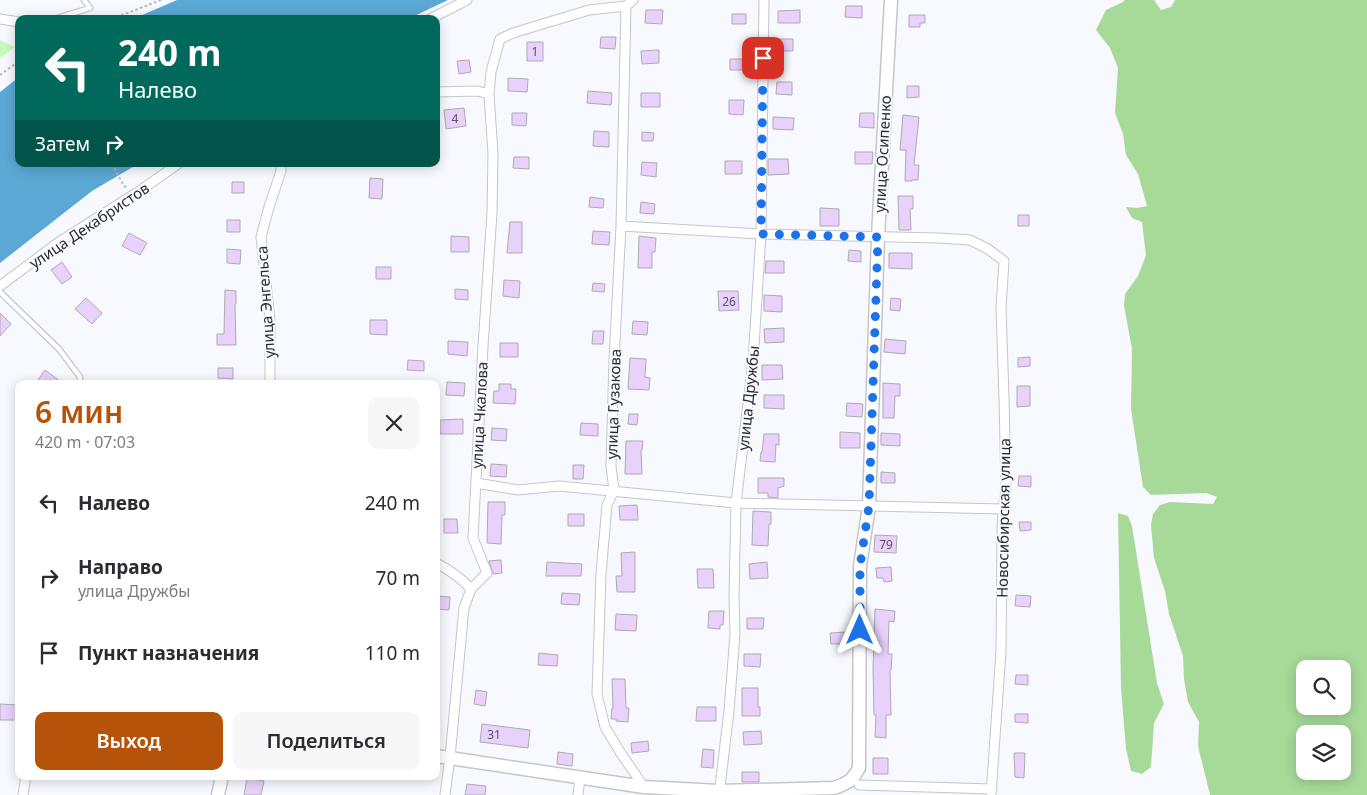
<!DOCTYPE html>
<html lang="ru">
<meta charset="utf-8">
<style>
:root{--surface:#fff;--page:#f7f7f7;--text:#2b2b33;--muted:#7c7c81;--accent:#b45309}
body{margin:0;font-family:"Noto Sans",sans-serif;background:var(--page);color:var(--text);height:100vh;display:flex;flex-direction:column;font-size:19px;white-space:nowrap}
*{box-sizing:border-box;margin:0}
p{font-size:16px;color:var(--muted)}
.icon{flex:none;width:28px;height:28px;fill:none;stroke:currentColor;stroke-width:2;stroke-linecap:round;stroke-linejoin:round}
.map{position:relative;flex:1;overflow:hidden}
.side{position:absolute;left:15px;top:380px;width:425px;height:400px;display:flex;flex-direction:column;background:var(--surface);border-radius:10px;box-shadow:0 2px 12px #0003}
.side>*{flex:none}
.banner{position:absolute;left:15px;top:15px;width:425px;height:152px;border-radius:10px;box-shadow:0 2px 12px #0003;background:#00695c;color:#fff;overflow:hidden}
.fabs{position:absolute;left:1296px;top:660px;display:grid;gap:10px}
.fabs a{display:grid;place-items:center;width:55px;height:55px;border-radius:10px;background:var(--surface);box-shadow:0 2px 12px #0003;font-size:25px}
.pin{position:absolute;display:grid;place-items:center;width:42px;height:42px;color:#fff;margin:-21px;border-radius:10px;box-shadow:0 2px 8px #0006}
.me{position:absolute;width:55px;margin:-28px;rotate:0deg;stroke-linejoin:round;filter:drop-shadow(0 0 4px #0008)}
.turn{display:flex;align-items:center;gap:18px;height:105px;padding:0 20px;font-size:22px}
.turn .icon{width:65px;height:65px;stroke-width:2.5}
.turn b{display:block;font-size:35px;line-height:42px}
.then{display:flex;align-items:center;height:48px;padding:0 20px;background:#0003;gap:10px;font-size:19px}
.round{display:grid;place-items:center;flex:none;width:52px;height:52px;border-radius:10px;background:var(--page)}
.headline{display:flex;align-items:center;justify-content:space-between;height:85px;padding:0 20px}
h1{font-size:30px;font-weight:600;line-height:38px;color:var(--accent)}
.action{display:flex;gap:10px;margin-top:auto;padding:10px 20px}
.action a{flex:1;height:58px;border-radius:10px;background:var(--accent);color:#fff;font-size:20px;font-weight:600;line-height:58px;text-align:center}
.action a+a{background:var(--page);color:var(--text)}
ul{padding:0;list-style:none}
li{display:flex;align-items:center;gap:15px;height:75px;padding:0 20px}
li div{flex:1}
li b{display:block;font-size:19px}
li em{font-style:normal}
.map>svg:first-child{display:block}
.green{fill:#c8fabb}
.forest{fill:#a7d999;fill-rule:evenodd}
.water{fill:#5ba8d4}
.building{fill:#e8d1fa;stroke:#adabaf}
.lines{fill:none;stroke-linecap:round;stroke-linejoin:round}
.service-casing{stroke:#c5c6cb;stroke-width:7}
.minor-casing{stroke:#c5c6cb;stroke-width:11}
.secondary-casing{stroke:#c5c6cb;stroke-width:15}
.path{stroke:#b7b8bc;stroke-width:2;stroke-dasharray:2.5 2.5;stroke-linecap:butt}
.service{stroke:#fff;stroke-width:4.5}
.minor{stroke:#fff;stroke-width:9}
.secondary{stroke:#fff;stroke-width:12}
.route{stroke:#1a73e8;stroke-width:9;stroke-dasharray:0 16.2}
.labels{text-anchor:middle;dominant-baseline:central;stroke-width:4;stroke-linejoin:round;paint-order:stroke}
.number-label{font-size:12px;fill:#5a5460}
.street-label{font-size:15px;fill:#2b2b2d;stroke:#f8f9fe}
</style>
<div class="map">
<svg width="1367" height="795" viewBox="0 0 1367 795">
<rect width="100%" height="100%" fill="#f8f9fe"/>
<!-- green -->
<path class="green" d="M0,40L15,47L0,58Z"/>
<!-- forest -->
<path class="forest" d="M1125,0H1154L1161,10L1171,7L1175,0H1367V795H1210L1198,746L1199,722L1188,702L1184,679L1183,656L1169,614L1165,591L1154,558L1151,525L1153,514L1160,505L1170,502L1213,504L1217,497L1206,493L1151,495L1143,487L1131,409L1132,349L1124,306L1125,294L1138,276L1146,255L1142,222L1132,218L1126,207L1137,208L1147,206L1138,174L1126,155L1123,134L1115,113L1118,68L1110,48L1096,30L1106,10L1123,2ZM1305,669H1342V706H1305ZM1305,734H1342V771H1305Z
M1118,513L1128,516L1132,526L1157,683L1164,704L1154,723L1151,767L1142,774L1131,771L1126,749L1121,688Z"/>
<!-- water -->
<path class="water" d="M177,0H448L408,19H133Z
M19,77V164H138L92,191L0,263V92Z"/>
<!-- building -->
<path class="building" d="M846,6H862V18L845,17Z
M646,10H663L662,24L645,23Z
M800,10V23H778V11Z
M732,14H746V24H732Z
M909,15H925V23H920V27H909Z
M601,37H616L615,49L600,48Z
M776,39H793V51H776Z
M527,42H543V61H527Z
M659,50V63L642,64L641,51Z
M730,59H743V70H730Z
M469,60L471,72L459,74L457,61Z
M508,78L528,79L527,92L508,91Z
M777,82H792V95L776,94Z
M907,86H919V97L907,98Z
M588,91L612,93L611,105L587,103Z
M641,93H660V107H641Z
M729,100H744L743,115L729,114Z
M464,108L466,126L446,129L444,110Z
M512,113H527L526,126L512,125Z
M860,113H874V128L859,127Z
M903,115L919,117L914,165H919L918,180H912V181H905L906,150H900Z
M773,117L794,118L793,130L773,129Z
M594,131L609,132V147L593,146Z
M642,132L654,133L653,141H642Z
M855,152H873L872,164H855Z
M514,157H529V169L513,168Z
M768,159H788L789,174L768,175Z
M725,161H742V174H725Z
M642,162L657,163L656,177L641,175Z
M370,178L383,179L382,199L369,198Z
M232,182H244V193H232Z
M898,196H913V209H910L911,230H899Z
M590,197L604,199L603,208L589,207Z
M641,202L655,204L654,214L640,213Z
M820,208L839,209V226H820Z
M1018,215H1029V226H1018Z
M227,220H240V232H227Z
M510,222H522V253H507Z
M593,231L610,232L609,245L592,244Z
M129,233L147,243L140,255L122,246Z
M451,236L469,237V252H451Z
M639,236L656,238L655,252H652V268H638Z
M227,249L241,250L240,264L227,263Z
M849,250L861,251V262L848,261Z
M889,253H912V269L889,268Z
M766,261H784V273H765Z
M62,262L72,277L62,284L51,270Z
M376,267H391V279H376Z
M504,280L520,281L519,298L503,296Z
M593,283L605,284L604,292L592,291Z
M455,289L468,290V300L455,299Z
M225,290L236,291V304H235L236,345H217V334H224Z
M718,291H738L739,310L719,311Z
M764,295L782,296V312L764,311Z
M86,298L102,313L92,324L75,309Z
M891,298L901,299L900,311L890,310Z
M0,313L11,324L0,336Z
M370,320H387V335L370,334Z
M633,321L648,322L647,335L632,334Z
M784,328V342L765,343L764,329Z
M593,331H604L603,344H592Z
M885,339L906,341L905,354L884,352Z
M448,341L468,342L467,356L448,354Z
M500,343H518V357H500Z
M1030,357V366L1018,367V358Z
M630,358L646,359L645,377L650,378L649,390L628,389Z
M408,360L424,361V371L407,370Z
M762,365H782L783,379L762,380Z
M218,368H233V379L218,378Z
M45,370L64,384H35Z
M447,382L465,383L464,396L446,395Z
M883,383L900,384V396H895L894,418H883Z
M499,384H511V389H516L515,404L493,403L494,391H499Z
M1017,386H1030V406L1017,407Z
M764,395H784V409L764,408Z
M847,403L863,404L862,417L846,416Z
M629,414H638L637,425L628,424Z
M463,419V434H440V420Z
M581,423L598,424V436L580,435Z
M492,428L507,429L506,441L491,440Z
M840,432L860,433V448H840Z
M881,433L900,434V446L881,445Z
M764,434H779V445L776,444L775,462L760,461L761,452H762Z
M626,441H643L642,450H641L642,474H625Z
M491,464L507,465L506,477L490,476Z
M573,465H584L583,479H573Z
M881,472L895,473V483H881Z
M1019,476H1031V487L1018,486Z
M758,478H784V486L778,488V498L768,497V493H758Z
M488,502H505V515H502L501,544L487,543Z
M637,505L638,520H620L619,506Z
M753,511L771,512V524H769L768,546L752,545Z
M568,514H584V526H568Z
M444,519H457L458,533H444Z
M1019,522H1031V530L1020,531Z
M875,535L897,536L896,553L874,552Z
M635,552V592H617L616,576H622L621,553Z
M501,560L502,573L493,574L489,561Z
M547,562L582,564L581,576H546Z
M767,562L768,578L750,579L749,564Z
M891,567L892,581L884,582L883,578H877L876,568Z
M697,569H713L714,588H698Z
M562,593L580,594L579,605L561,604Z
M1016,595L1031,596L1030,607L1015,606Z
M436,596L450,597L449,610L436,609Z
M875,609L895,611L894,622L889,621L888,654H892L891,670H890L891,715H886V738L875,737L876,715H874L873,668Z
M709,611H724L723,625H720V629L708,628Z
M616,614L637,615L636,631L615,630Z
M747,618H764L763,629H747Z
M847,632L848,648H840V644H831L830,633Z
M539,653L558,655L557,666L538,665Z
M744,654H761L760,667L744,666Z
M1016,675H1028V685L1015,684Z
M612,679H625L626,708H629L628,722L616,721V719H611L612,708H613Z
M742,688H758V707H760V716H742Z
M476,690L487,692L485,706L474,704Z
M0,704L18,705V720H0Z
M697,707H716V721H696Z
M1015,714H1028V723L1015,722Z
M482,724L530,730L528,748L480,742Z
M761,731L762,744L744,745L743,732Z
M648,741L649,751L632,753L631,743Z
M703,749L714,750L713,768L701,767Z
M558,752L573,754L572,766L557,764Z
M1014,753H1025L1024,778L1015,777Z
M873,758H888V774H873Z
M742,772H759V782H742Z
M247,778L264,781L261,795H244Z
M467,784L486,786L485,795H465Z"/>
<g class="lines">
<!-- service casing -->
<g class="service-casing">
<path id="service" d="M54,19L90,8L84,0
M0,292L59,349L80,377V384"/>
</g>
<!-- minor casing -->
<g class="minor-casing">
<path id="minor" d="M626,6L621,226L614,359L611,466L614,490L607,505L601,574L597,694L605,727L620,752L644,787
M0,19L19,22
M430,19L467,0
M436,92L478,91L489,94
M621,226L761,234L939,238L970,240L988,249L1004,261L1001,308L1004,398L1006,490L1003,509L1002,532L1001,651L991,795
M0,286L59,242L138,192L178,164
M270,384V320L261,237L269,207L281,171V164
M476,483L518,490L559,486L736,503L1003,509
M436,563C450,570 461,578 471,589
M859,785L992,789
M23,795L26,776
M445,795L450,757L464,608L471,589L487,573L473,538L483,346L492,213L493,154L489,94L491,72L500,39L513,33L589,10L626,6L633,0
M578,795L580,778
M719,795L729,711L735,634L734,597L736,503L753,362L761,234L764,0"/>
</g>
<!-- secondary casing -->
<g class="secondary-casing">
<path id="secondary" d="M436,756L644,787L719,791L834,788C848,783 852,781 859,768L860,566L869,506L878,237L891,0
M218,795L222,776"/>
</g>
<!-- path -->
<path class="path" d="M112,19L161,0
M0,75L19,61
M112,164L124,186L128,188"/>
<!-- service -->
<use href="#service" class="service"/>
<!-- minor -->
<use href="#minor" class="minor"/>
<!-- secondary -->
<use href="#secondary" class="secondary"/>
</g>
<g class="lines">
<!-- route -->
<path class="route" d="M763,58L761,234L878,237L869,506L860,566V630"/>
</g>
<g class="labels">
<!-- number labels -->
<g class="number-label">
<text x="535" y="51">1</text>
<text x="455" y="118">4</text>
<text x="729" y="301">26</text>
<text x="886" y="544">79</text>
<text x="494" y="734">31</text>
</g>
<!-- street labels -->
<g class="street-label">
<text transform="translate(882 154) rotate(-87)">улица Осипенко</text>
<text transform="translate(89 225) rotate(-34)">улица Декабристов</text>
<text transform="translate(265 302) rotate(-94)">улица Энгельса</text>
<text transform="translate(748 398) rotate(-84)">улица Дружбы</text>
<text transform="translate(613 404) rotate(-88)">улица Гузакова</text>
<text transform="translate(479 415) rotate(-87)">улица Чкалова</text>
<text transform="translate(1003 518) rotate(-89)">Новосибирская улица</text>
</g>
</g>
</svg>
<div class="fabs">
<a><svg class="icon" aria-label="search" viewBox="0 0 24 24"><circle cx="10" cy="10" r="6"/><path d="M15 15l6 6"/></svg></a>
<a><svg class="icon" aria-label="layers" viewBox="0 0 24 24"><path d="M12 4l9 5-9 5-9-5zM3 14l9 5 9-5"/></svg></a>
</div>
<div class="pin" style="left:763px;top:58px;background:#d93025"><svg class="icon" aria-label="arrive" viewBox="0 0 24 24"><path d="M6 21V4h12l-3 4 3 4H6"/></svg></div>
<svg class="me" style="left:860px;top:630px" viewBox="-20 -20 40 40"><path d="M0-17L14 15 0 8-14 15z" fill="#1a73e8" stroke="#fff" stroke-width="4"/></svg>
<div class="banner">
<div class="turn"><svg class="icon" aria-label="left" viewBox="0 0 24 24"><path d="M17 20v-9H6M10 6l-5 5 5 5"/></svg><div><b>240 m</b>Налево</div></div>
<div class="then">Затем<svg class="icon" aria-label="right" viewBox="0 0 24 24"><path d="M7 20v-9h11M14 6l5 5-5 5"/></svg></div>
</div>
<section class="side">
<div class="headline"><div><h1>6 мин</h1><p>420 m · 07:03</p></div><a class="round"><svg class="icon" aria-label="close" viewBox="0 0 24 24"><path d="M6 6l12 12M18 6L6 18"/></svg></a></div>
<ul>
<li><svg class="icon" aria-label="left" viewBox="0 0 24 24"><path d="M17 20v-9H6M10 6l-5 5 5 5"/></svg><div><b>Налево</b></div><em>240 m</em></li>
<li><svg class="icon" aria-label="right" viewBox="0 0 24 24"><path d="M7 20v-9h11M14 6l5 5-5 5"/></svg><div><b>Направо</b><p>улица Дружбы</p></div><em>70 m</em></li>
<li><svg class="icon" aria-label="arrive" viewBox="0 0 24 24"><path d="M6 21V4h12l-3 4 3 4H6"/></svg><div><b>Пункт назначения</b></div><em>110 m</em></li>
</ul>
<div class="action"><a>Выход</a><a>Поделиться</a></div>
</section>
</div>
